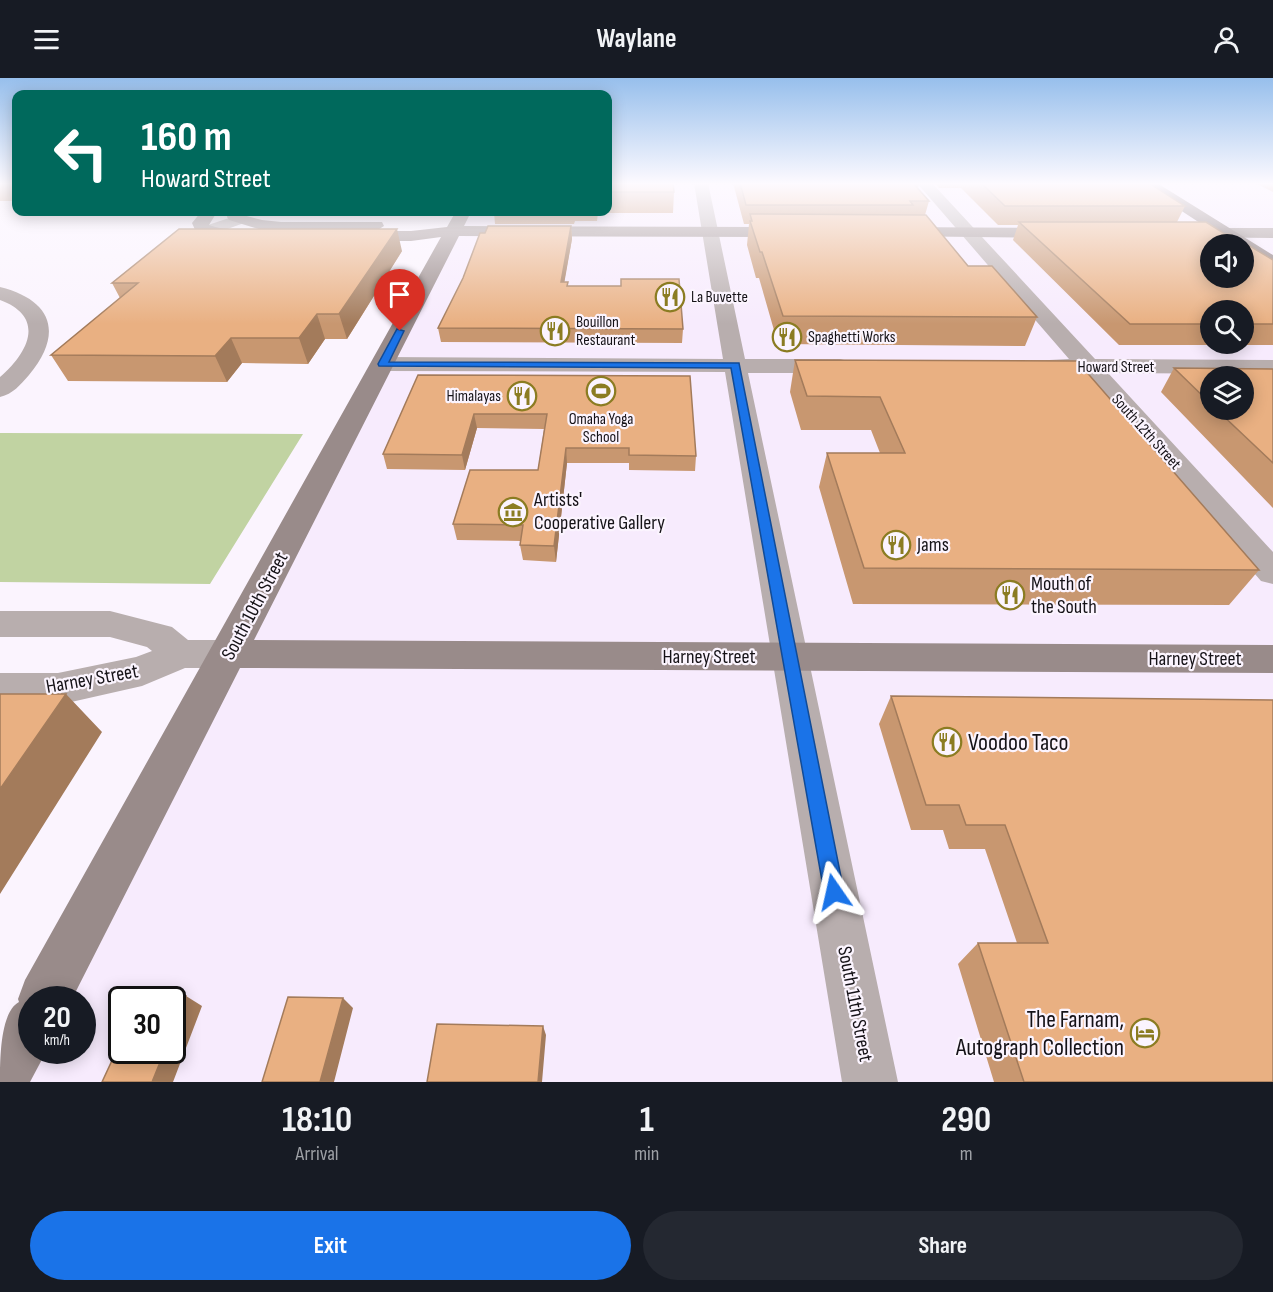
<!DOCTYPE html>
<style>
:root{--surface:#171b24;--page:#242831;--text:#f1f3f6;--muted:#9ea1a6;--accent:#1a73e8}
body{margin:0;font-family:"Sofia Sans Condensed",sans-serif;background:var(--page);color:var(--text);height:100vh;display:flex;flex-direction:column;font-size:22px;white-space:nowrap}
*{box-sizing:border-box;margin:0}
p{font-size:20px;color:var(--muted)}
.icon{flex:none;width:33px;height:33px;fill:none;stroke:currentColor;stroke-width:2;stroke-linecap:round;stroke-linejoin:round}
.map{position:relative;height:1004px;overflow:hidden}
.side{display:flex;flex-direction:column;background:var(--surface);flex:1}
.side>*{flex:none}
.top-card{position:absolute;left:12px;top:12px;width:600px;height:126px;border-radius:12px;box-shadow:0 3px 15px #0003;background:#00695c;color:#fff;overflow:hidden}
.buttons{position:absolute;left:1200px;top:156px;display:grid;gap:12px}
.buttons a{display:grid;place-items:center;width:54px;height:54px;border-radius:50%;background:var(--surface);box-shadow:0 3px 15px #0003;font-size:30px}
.speed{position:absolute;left:18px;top:908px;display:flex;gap:12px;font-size:30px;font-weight:700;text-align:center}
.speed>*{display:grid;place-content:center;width:78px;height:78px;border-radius:50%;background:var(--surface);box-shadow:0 3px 15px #0003;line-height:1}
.speed small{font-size:15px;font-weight:400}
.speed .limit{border:3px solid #111;border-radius:9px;background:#fff;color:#111}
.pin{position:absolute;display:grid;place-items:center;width:51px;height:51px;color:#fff;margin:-62px -26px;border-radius:50% 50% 50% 0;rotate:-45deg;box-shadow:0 0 6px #0007}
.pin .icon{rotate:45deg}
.me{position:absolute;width:66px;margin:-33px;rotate:349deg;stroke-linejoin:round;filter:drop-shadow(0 0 4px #0008)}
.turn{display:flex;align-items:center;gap:21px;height:126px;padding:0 30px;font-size:27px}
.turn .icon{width:78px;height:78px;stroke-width:2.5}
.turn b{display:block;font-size:42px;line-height:51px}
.eta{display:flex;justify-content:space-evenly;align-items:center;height:102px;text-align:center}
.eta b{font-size:36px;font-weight:700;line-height:42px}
.cta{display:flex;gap:12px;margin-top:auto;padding:12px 30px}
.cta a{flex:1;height:69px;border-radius:36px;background:var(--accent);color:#fff;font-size:24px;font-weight:700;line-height:69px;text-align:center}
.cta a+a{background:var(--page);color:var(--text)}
header{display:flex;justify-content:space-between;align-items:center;height:78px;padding:0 30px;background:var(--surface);font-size:27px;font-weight:700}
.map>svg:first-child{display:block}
.built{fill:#f7ebfd;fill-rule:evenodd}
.green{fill:#c1d3a2}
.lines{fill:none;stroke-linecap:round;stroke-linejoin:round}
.street{fill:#b8aeae;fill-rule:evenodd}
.secondary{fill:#998b8a;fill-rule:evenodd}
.primary{fill:#837271;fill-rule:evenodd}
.wall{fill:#c89770;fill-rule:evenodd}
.shaded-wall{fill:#a37b5b}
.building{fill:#e9b082;stroke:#a37b5b;stroke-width:1.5;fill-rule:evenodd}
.route{fill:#1a73e8;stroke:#114b97;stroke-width:1.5}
.labels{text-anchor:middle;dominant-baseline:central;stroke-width:4.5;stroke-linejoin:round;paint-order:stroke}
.far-poi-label{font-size:16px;fill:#151217;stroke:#fbf4fe;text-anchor:start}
.far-street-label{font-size:16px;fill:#151217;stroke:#fbf4fe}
.poi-label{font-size:20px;fill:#151217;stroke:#fbf4fe;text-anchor:start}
.street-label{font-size:20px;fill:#151217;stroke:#fbf4fe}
.near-poi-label{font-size:24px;fill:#151217;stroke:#fbf4fe;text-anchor:start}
</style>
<header><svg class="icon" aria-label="menu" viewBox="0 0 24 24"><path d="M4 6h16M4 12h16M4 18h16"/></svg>Waylane<svg class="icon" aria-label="person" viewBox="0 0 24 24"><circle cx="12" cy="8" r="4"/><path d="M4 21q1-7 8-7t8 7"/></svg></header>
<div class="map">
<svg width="1273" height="1004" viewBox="0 0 1273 1004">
<rect width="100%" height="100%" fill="#fbf4fe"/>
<!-- built -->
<path class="built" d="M608,105H1273V1004H0L32,972H82V921H45L463,134H608ZM1210,166H1244V200H1210ZM1210,232H1244V266H1210ZM1210,298H1244V332H1210ZM122,921H172V972H122Z"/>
<!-- green -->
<path class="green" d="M0,355L302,356H303L210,506L0,504Z"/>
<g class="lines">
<!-- street -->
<path class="street" d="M694,105H708L745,281H840L848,283L852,288L848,293L840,295H748L898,1004H842L725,294L382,293L374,291L371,286L374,281L382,279L723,281Z
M917,105H932L1095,281L1273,282V296L1108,295L1273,474V506L1261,503L1081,295L1030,293L1026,288L1030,283L1069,281Z
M238,137L244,139L246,142L244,145L208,158L200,153L202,149Z
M0,209C52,222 64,255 29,297C20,307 13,316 0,319V299C29,274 46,239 0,222Z
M0,533H110L172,549L188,562H229L242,566L247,576L242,586L229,590H185L142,608L58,627L0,625V595H58L136,579L152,573L147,569L110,559H0Z"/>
<!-- secondary -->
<path class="secondary" d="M201,134H217L209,147C223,153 239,150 254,153L256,157L254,161L248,162L214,160L196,154L192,145Z
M228,134H244L243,137L262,142L281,144H382L384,148L376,153H411L447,149L455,135L462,134L469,138L464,148L794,149L802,154L794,159L459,158L254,562L1273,567V595L240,590L72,921H32V972H47L30,1004H0C0,982 0,934 19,924L18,921L25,902L441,159L411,163H354L348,162L345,158L351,154L262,152L229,142L227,139Z
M896,149L1061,150L1069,155L1061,160L890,158L888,154L890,150Z
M1193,150H1273V160L1187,159L1185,155Z"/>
<!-- primary -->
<path class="primary" d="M1139,105H1157L1273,177V190L1244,174V166H1232Z"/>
</g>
<!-- wall -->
<path class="wall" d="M0,105H16V123H0Z
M608,105L674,114L673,135H598L597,143H575L574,146H495L494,134H608Z
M733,105H919L918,110H917L929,123L925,137L968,188L1037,239L1025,268L778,266L759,200H756L747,167L749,146H744Z
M935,105H1149L1185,128L1177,144L1225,156L1273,182V267H1119L1013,162L1018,147H998L961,110H939ZM1210,232H1244V266H1210Z
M1255,105H1273V114Z
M571,148L572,161L564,204H568V208L683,251L682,265L441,264L438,250Z
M402,173L347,261H325L308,286L242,285L227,304L68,303L51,277L120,220L112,205Z
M795,282L1077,283L1259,492L1229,527L853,526L819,409L827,375H880L871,352H801L790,314Z
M1174,290L1273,291V430L1161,314ZM1210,298L1244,332H1210Z
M418,297L696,378L695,393L629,392V385H567L556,484L523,482L520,467L521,463L457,462L453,446L538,392L544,351L477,350L465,392L387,391L383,376Z
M891,618L1273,1004H994L958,886L978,865H1017L985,771H949L943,752H911L879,646Z"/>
<!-- shaded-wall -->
<path class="shaded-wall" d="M571,148L572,161L562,218L561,204Z
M397,151L402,173L347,261L339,236Z
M317,236L325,261L308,286L299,260Z
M231,260L242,285L227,304L215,278Z
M474,336L477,350L465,392L462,377Z
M566,370L567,385L556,484L554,468Z
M66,616L102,654L0,816V711Z
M186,918L202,928L173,1004H152L165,972H172V953Z
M343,920L353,930L334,1004H320Z
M543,948L546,957L542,1004H538Z"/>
<!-- building -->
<path class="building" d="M608,105H673L674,114H608Z
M740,105H913L929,123H910L913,127H746Z
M981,105H1149L1185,128H1005Z
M750,136L926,137L968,188H992L1037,239L783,238L762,174H760L750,143H752Z
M1019,144H1206L1225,156H1230L1273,182V246H1244V232H1210V246H1130ZM1210,166H1244V200H1210Z
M488,148H571L561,204H568L567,208H621V201H679L683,251L438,250L463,200L480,155H485Z
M179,151H397L339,236H317L299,260H231L215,278L51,277L138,205H112Z
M795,282L1077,283L1259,492L864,490L827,375H905L880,319L807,318Z
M1174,290L1273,291V385L1217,332H1244V298H1210V325Z
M418,297L690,298L696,378L629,377V370H566L554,468L520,467L523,447L453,446L470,392H538L547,336H474L462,377L383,376Z
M0,616H66L0,711Z
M891,618L1273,622V1004H1024L978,865H1048L1005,747H966L959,727H926Z
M141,918H186L172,953V921H139Z
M288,919L343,920L320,1004H262Z
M437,946L543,948L538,1004H427Z
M122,961V972H165L152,1004H102Z"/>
<!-- sky -->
<linearGradient id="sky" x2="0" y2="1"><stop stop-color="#97bfec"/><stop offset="0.43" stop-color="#fdfaff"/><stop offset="1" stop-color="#fdfaff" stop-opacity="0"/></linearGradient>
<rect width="1273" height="246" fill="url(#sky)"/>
<!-- route -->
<path class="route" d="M397,251L404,253L389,284L739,285L844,814L841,821L834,824L827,821L824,814L731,290L379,288L378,286Z"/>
<!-- icons -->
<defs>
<g id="restaurant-ring" transform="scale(1.5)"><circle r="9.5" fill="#fbf4fe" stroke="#8b7c22" stroke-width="1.5"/><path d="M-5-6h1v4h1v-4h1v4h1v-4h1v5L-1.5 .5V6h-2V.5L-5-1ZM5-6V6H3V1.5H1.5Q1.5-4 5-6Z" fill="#8b7c22"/></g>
<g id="stadium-ring" transform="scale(1.5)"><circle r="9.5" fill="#fbf4fe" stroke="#8b7c22" stroke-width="1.5"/><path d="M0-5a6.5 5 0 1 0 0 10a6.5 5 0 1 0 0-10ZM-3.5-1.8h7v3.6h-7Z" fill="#8b7c22"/></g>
<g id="museum-ring" transform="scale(1.5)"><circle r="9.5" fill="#fbf4fe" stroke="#8b7c22" stroke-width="1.5"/><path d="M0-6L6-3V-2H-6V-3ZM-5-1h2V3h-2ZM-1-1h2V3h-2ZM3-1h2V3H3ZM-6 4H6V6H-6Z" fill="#8b7c22"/></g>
<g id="hotel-ring" transform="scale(1.5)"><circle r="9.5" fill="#fbf4fe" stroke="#8b7c22" stroke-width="1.5"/><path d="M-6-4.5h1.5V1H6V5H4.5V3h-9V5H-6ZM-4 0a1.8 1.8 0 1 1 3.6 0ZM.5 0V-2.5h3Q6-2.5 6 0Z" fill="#8b7c22"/></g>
</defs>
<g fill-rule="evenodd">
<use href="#restaurant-ring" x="670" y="219"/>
<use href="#restaurant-ring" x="555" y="253"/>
<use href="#restaurant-ring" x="787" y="259"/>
<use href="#stadium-ring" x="601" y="313"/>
<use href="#restaurant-ring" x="522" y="318"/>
<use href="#museum-ring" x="513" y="434"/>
<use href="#restaurant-ring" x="896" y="467"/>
<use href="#restaurant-ring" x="1010" y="517"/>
<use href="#restaurant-ring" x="947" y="664"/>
<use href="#hotel-ring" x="1145" y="955"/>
</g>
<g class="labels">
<!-- far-poi labels -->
<g class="far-poi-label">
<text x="691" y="219">La Buvette</text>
<text x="576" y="244">Bouillon<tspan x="576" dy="18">Restaurant</tspan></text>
<text x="808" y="259">Spaghetti Works</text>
<text x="501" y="318" text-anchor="end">Himalayas</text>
<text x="601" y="341" text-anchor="middle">Omaha Yoga<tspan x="601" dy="18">School</tspan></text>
</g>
<!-- far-street labels -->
<g class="far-street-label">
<text x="1116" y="289">Howard Street</text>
<text transform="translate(1146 354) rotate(48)">South 12th Street</text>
</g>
<!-- poi labels -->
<g class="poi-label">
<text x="534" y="422">Artists'<tspan x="534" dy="23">Cooperative Gallery</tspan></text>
<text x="917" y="467">Jams</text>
<text x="1031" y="506">Mouth of<tspan x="1031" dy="23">the South</tspan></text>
</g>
<!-- street labels -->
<g class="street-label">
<text transform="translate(255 528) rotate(-62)">South 10th Street</text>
<text x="709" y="579">Harney Street</text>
<text x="1195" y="581">Harney Street</text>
<text transform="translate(92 601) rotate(-10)">Harney Street</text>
<text transform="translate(855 926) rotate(79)">South 11th Street</text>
</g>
<!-- near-poi labels -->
<g class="near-poi-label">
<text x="968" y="664">Voodoo Taco</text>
<text x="1124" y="941" text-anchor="end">The Farnam,<tspan x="1124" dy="28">Autograph Collection</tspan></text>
</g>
</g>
</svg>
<div class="buttons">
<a><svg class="icon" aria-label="sound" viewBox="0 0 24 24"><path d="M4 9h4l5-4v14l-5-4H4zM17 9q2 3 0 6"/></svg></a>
<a><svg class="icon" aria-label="search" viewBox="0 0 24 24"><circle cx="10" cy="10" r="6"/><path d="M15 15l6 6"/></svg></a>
<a><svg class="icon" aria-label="layers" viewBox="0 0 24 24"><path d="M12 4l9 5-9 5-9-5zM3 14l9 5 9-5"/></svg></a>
</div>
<div class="speed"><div>20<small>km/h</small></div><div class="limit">30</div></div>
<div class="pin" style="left:400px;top:253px;background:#d93025"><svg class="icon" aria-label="arrive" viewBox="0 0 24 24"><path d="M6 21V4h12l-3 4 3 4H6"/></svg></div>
<svg class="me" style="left:834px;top:814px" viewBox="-20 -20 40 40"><path d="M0-17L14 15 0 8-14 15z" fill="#1a73e8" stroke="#fff" stroke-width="4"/></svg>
<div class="top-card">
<div class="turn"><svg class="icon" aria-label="left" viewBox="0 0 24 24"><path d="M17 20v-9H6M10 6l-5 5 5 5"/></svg><div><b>160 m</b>Howard Street</div></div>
</div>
</div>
<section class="side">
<div class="eta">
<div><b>18:10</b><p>Arrival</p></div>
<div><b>1</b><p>min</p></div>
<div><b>290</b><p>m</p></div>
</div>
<div class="cta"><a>Exit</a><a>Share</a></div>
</section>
